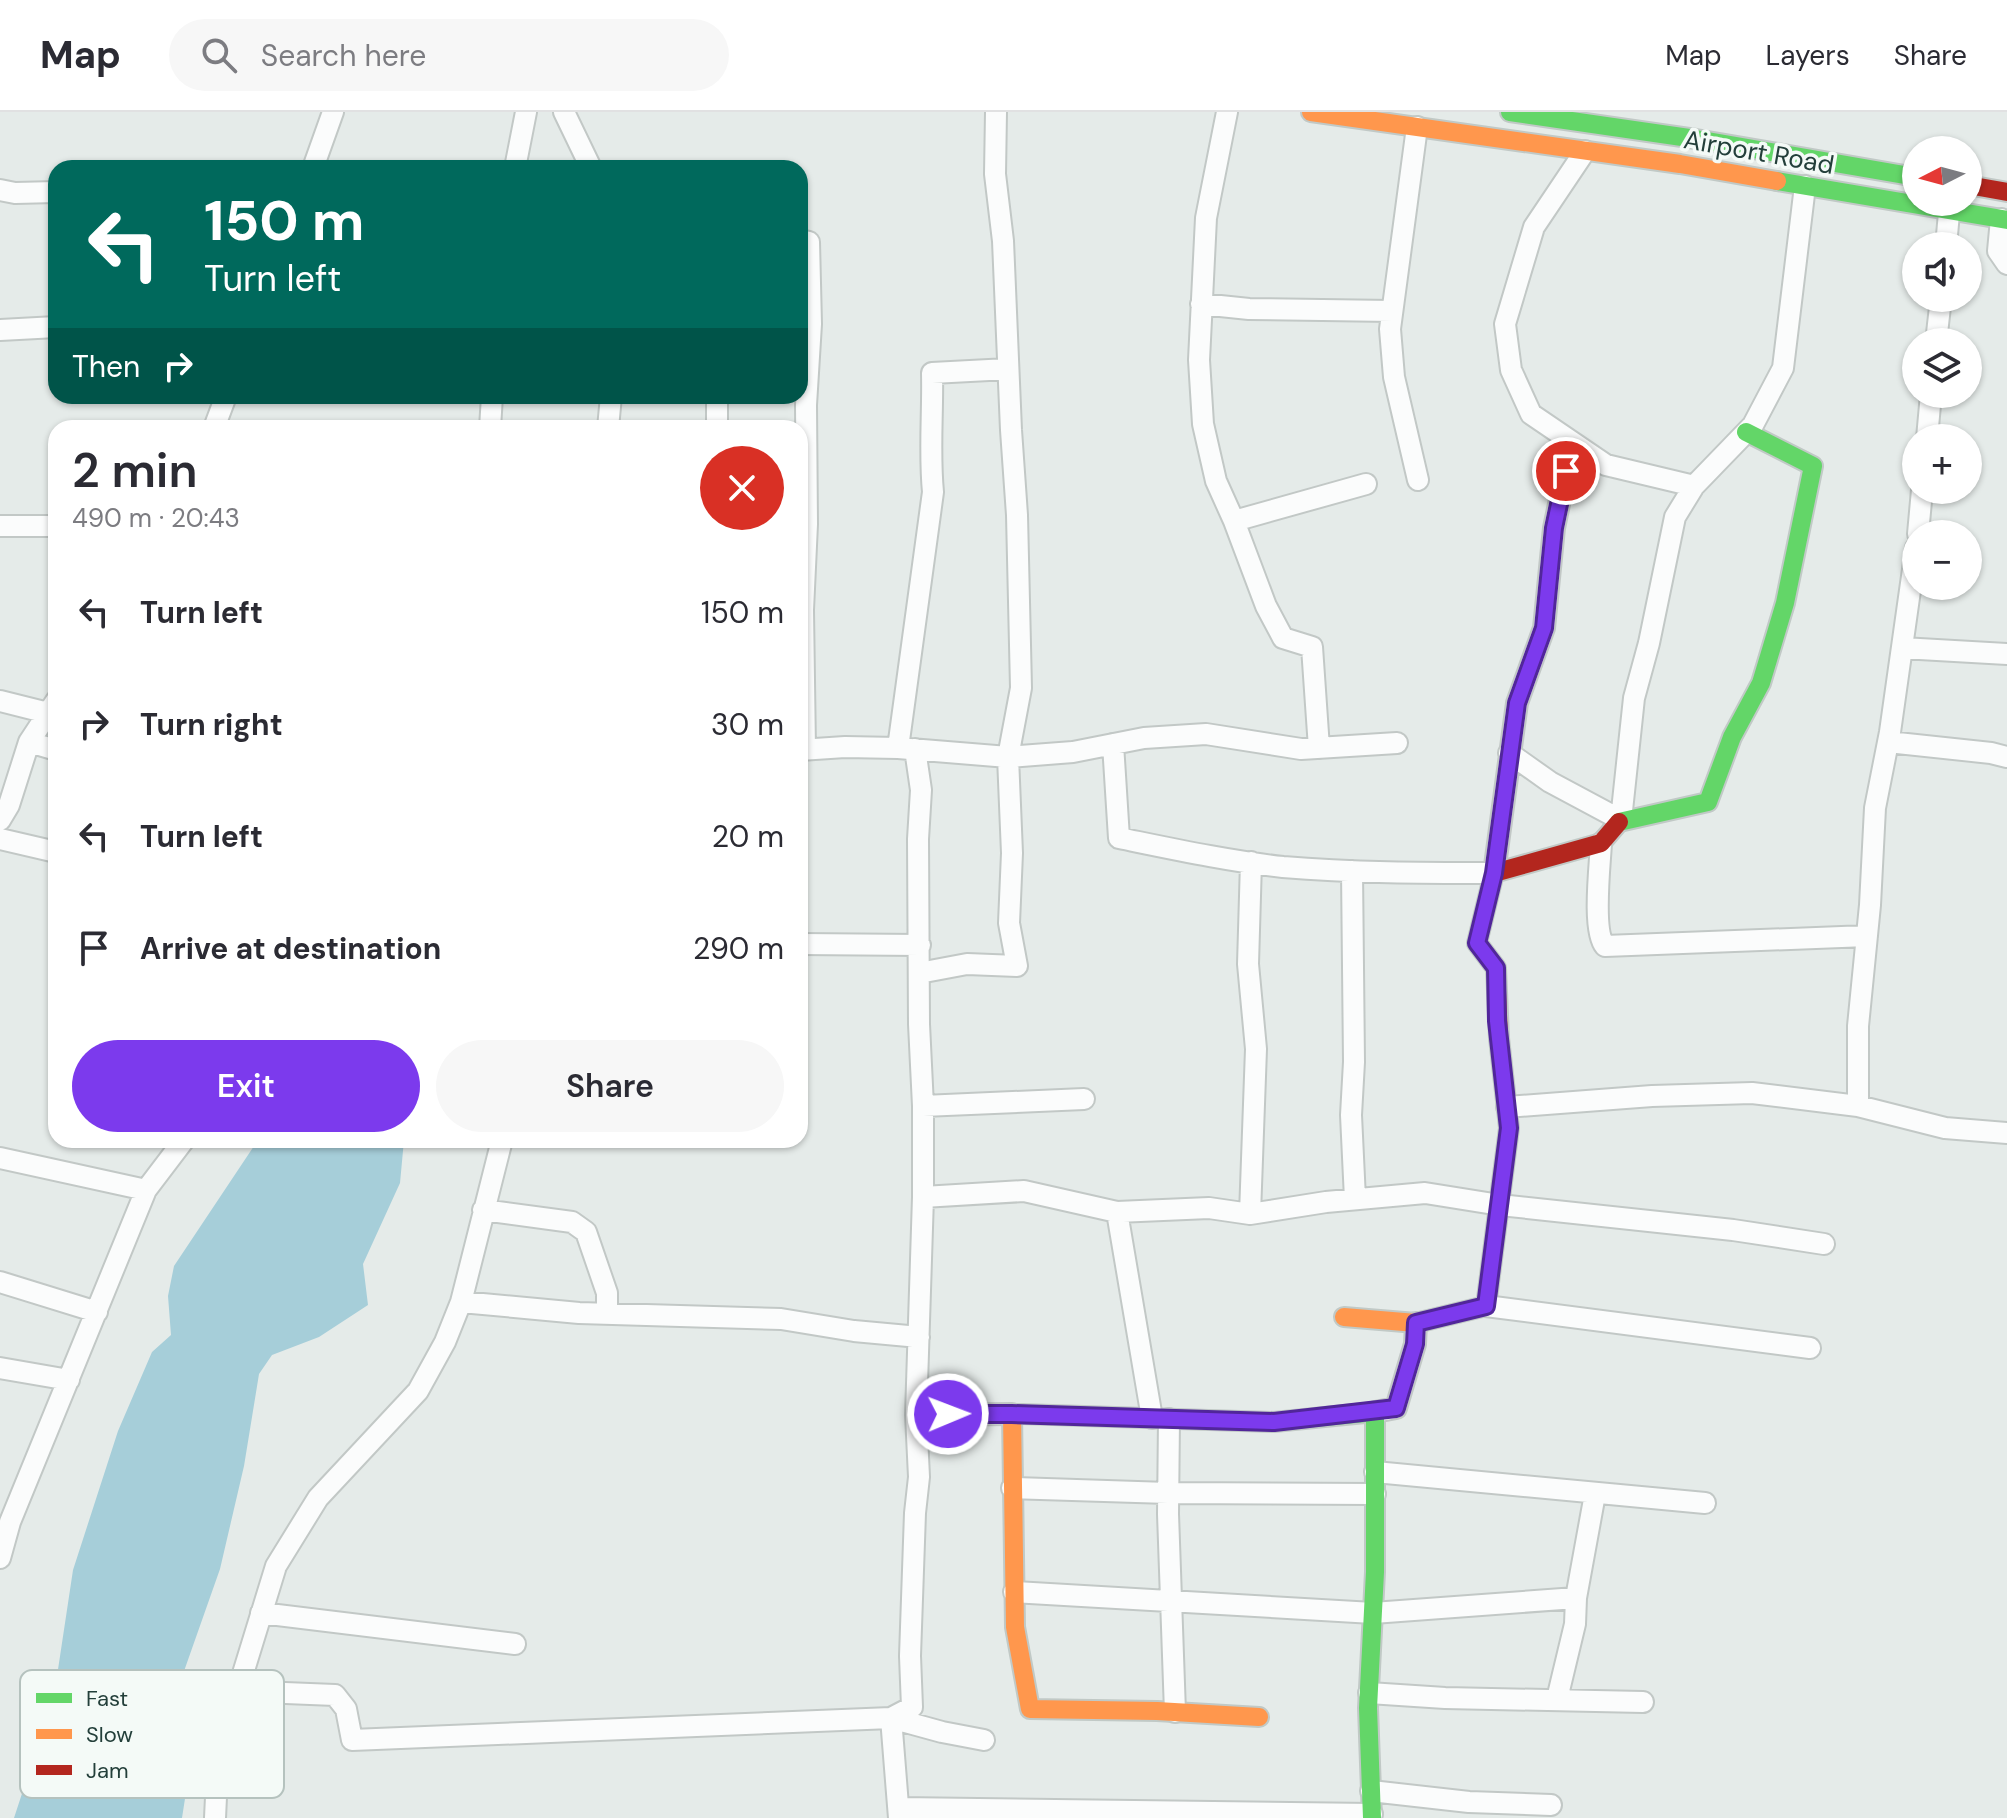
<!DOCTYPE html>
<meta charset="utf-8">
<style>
:root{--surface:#fff;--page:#f7f7f7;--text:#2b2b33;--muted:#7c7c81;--line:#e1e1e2;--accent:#7c3aed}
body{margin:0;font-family:"DM Sans",sans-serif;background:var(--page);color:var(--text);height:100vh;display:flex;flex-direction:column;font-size:30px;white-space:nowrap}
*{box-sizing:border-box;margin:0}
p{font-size:26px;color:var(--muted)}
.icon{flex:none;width:44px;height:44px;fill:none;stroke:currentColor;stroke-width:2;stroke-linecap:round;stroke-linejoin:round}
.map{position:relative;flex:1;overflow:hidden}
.drawer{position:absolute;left:48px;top:308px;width:760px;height:728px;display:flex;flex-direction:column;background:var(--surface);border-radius:24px;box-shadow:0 2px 6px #0004}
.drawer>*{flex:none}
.guide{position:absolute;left:48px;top:48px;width:760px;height:244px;border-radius:24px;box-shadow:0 2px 6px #0004;background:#00695c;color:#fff;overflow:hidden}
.needle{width:52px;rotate:264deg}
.tools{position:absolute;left:1902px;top:24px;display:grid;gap:16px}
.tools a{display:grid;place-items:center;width:80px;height:80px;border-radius:50%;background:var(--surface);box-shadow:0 2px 6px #0004;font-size:40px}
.pin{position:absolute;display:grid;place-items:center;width:68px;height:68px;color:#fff;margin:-34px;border:4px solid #fff;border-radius:50%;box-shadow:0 2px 8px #0007}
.me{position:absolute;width:88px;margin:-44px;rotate:89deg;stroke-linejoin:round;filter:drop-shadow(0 0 6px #0008)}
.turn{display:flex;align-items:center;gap:28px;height:168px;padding:0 24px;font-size:36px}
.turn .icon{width:104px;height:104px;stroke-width:2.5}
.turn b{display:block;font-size:56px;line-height:68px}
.then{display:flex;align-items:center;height:76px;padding:0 24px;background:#0003;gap:16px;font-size:30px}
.round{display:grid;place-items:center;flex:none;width:84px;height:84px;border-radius:42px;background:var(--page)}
.head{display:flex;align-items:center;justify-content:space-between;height:136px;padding:0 24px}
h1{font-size:48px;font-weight:600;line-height:60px}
.button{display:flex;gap:16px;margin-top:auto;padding:16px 24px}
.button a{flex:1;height:92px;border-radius:48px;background:var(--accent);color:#fff;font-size:32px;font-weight:600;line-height:92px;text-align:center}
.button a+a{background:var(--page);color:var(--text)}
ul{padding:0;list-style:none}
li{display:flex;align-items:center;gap:24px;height:112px;padding:0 24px}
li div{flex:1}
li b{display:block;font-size:30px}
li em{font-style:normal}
header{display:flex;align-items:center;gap:48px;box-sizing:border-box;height:112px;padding:0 40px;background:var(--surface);border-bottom:2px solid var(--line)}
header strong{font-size:38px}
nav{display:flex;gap:44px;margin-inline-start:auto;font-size:28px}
.search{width:560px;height:72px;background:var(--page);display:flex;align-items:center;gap:20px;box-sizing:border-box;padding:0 28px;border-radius:44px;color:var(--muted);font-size:30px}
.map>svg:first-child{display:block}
.water{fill:#a6ced9}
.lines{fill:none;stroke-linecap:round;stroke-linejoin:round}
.street-casing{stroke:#c2c8c6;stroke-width:24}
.fast-casing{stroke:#c1c9c6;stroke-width:22}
.slow-casing{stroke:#c1c9c6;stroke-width:22}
.jam-casing{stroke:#c1c9c6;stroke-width:22}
.street{stroke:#fbfcfc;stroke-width:20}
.fast{stroke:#63d668;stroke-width:18}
.slow{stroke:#ff974d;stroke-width:18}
.jam{stroke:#b3261e;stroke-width:18}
.route-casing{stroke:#51269a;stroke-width:20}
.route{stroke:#7c3aed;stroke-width:14}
.labels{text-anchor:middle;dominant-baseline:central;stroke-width:7;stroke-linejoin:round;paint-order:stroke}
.street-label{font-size:26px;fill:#233f3a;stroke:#f4faf7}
.key{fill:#f4faf7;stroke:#b5c2be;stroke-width:2}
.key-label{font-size:22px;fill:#233f3a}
</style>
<header>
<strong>Map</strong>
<div class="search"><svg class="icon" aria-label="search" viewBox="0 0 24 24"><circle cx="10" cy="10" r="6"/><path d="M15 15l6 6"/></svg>Search here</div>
<nav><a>Map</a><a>Layers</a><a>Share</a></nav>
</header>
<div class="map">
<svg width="2007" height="1706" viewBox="0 0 2007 1706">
<rect width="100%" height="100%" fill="#e5ebe9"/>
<!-- water -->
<path class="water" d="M258,1028H404L400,1071L363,1152L368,1193L319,1225L272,1243L259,1262L244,1354L220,1457L183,1562L193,1635L182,1706H14L54,1584L73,1458L118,1319L152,1240L171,1223L168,1184L174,1154Z"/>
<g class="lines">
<!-- street casing -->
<g class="street-casing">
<path id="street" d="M564,0L591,56
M1227,0L1206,106L1199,248L1203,312L1216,369L1234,409L1366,372
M1417,15L1390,217L1394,265L1418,368
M1585,39L1534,115L1505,212L1511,258L1531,302L1606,353L1694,374L1753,313L1783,256L1805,74
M313,56L333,0
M515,56L526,0
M0,78L15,81L56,80
M2001,107L1998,139L2007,152
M800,128L809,130L811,212L806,293L807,412L803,498L805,638
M1946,134L1950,90
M1201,192L1249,197L1392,199
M0,218L56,215
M1936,230L1941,186
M214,316L226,284
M490,316L492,284
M608,316L611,284
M717,316V284
M1927,326L1931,282
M1234,409L1266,494L1283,526L1312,535L1319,636
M0,414H56
M1918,422L1922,378
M1902,536L2007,542
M0,589L48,601
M56,589L29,630L56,638
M1888,630L1991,641L2007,645
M1113,632L1119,726C1173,737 1228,749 1283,755C1353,761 1424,761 1494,761L1517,591L1544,516L1554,416L1572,330
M898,636L933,380C929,340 933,301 932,261L1008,257
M800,638L845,635L898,636L1008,645L1073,640L1144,626L1206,622L1301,637L1397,631
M1509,641L1550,670L1621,708L1634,586L1649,531L1675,405L1694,374
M0,708L9,693L29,630
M0,727L56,740
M1601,731C1600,753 1592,819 1605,834L1867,824
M1352,759L1354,950L1351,1003L1355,1087
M800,832L920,833
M919,861L967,852L1017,854L1009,811L1012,741L1008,645L1021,576L1017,403L1011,318L1003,129L995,62L996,0
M923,994L1084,987
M1858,994V914L1870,793L1875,696L1890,620L1916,436
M1507,995L1652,984L1752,981L1858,994L1945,1016L2007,1021
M0,1046L146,1078
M923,1085L1024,1079L1117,1100L1209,1096L1250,1102L1326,1090L1425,1081L1500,1093L1733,1118L1824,1132
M483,1098L572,1110L586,1120L607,1181V1200
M1117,1100L1152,1306
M1250,1102L1256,937L1248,852L1251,750
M0,1170L97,1200
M461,1190L579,1201L781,1207L854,1219L919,1225
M1486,1194L1810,1236
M0,1256L69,1268
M1375,1300L1396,1296L1415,1232L1416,1211
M916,1303L1012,1302
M1169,1307L1168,1402L1175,1600
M1375,1360L1705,1391
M1012,1376L1168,1381L1375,1382
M0,1446L10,1410L146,1078L184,1028
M1014,1480L1373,1501L1576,1486
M261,1501L515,1532
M237,1579L335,1583L346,1597L352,1628L891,1606L942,1620L984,1628
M1369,1581L1445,1586L1643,1590
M1557,1587L1575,1512L1576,1486L1595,1382
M1371,1679L1469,1690L1551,1693
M899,1696L1372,1702
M215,1706L218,1643L276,1454L318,1386L418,1279L445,1230L461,1190L502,1028
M899,1706L891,1606L912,1595L910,1544L915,1401L919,1365L916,1303L923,1085V994L919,912L918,727L921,678L915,637"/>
</g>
<!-- fast casing -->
<g class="fast-casing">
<path id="fast" d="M1510,0L1696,27L1916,65
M1777,69L2007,108
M1619,710L1708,690L1732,625L1761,571L1785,491L1813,354L1746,320
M1021,1302L1274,1310L1375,1300V1460L1368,1596L1372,1706"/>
</g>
<!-- slow casing -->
<g class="slow-casing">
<path id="slow" d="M1311,0L1680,52L1777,69
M1344,1205L1416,1211L1486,1194L1509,1016L1499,926
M1021,1302H1012L1015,1515L1030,1597L1157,1599L1259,1605"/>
</g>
<!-- jam casing -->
<g class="jam-casing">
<path id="jam" d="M1968,73L2007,80
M1499,926L1496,856L1477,831L1494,761L1601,731L1619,710"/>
</g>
<!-- street -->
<use href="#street" class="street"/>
<!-- fast -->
<use href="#fast" class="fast"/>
<!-- slow -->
<use href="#slow" class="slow"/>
<!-- jam -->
<use href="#jam" class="jam"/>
</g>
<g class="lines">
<!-- route casing -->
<g class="route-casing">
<path id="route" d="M948,1302H1012L1274,1310L1396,1296L1415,1232L1416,1211L1486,1194L1509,1016L1497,909L1496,856L1477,831L1494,761L1517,591L1544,516L1554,416L1566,359"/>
</g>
<!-- route -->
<use href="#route" class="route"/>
</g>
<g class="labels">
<!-- street labels -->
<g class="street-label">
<text transform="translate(1759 40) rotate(10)">Airport Road</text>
</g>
</g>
<!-- legend -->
<rect x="20" y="1558" width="264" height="128" rx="12" class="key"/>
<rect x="36" y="1581" width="36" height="10" fill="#63d668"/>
<rect x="36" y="1617" width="36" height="10" fill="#ff974d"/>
<rect x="36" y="1653" width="36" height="10" fill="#b3261e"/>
<g class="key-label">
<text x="86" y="1594">Fast</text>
<text x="86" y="1630">Slow</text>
<text x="86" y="1666">Jam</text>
</g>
</svg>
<div class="tools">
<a><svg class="needle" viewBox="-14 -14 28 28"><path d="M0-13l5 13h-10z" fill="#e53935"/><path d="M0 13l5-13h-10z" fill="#7c7c81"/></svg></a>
<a><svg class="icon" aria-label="sound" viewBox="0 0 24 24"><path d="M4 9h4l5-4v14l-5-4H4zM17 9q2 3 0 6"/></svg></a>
<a><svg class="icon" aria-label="layers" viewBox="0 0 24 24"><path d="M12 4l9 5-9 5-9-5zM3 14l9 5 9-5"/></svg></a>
<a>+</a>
<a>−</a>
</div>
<div class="pin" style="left:1566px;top:359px;background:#d93025"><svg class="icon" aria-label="arrive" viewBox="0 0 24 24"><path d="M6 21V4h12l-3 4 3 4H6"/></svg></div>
<svg class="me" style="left:948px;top:1302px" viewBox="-20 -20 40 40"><circle r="17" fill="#7c3aed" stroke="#fff" stroke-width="3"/><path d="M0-11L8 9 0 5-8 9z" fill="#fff"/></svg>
<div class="guide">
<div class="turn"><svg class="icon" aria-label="left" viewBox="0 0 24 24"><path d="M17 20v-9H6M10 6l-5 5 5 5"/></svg><div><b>150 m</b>Turn left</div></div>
<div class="then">Then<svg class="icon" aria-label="right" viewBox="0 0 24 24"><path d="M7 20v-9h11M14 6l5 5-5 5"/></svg></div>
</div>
<section class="drawer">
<div class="head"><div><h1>2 min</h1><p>490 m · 20:43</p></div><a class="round" style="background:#d93025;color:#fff"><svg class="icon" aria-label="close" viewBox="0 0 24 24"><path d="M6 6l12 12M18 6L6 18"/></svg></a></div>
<ul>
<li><svg class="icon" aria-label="left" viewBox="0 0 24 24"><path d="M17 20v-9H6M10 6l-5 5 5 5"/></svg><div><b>Turn left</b></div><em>150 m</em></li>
<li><svg class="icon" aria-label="right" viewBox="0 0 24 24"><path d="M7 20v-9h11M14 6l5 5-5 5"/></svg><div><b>Turn right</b></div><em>30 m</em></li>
<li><svg class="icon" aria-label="left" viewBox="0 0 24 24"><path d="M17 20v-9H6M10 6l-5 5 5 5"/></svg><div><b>Turn left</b></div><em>20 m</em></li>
<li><svg class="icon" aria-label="arrive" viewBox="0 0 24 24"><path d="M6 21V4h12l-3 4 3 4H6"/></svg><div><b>Arrive at destination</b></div><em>290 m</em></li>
</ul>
<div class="button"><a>Exit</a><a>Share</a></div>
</section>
</div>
